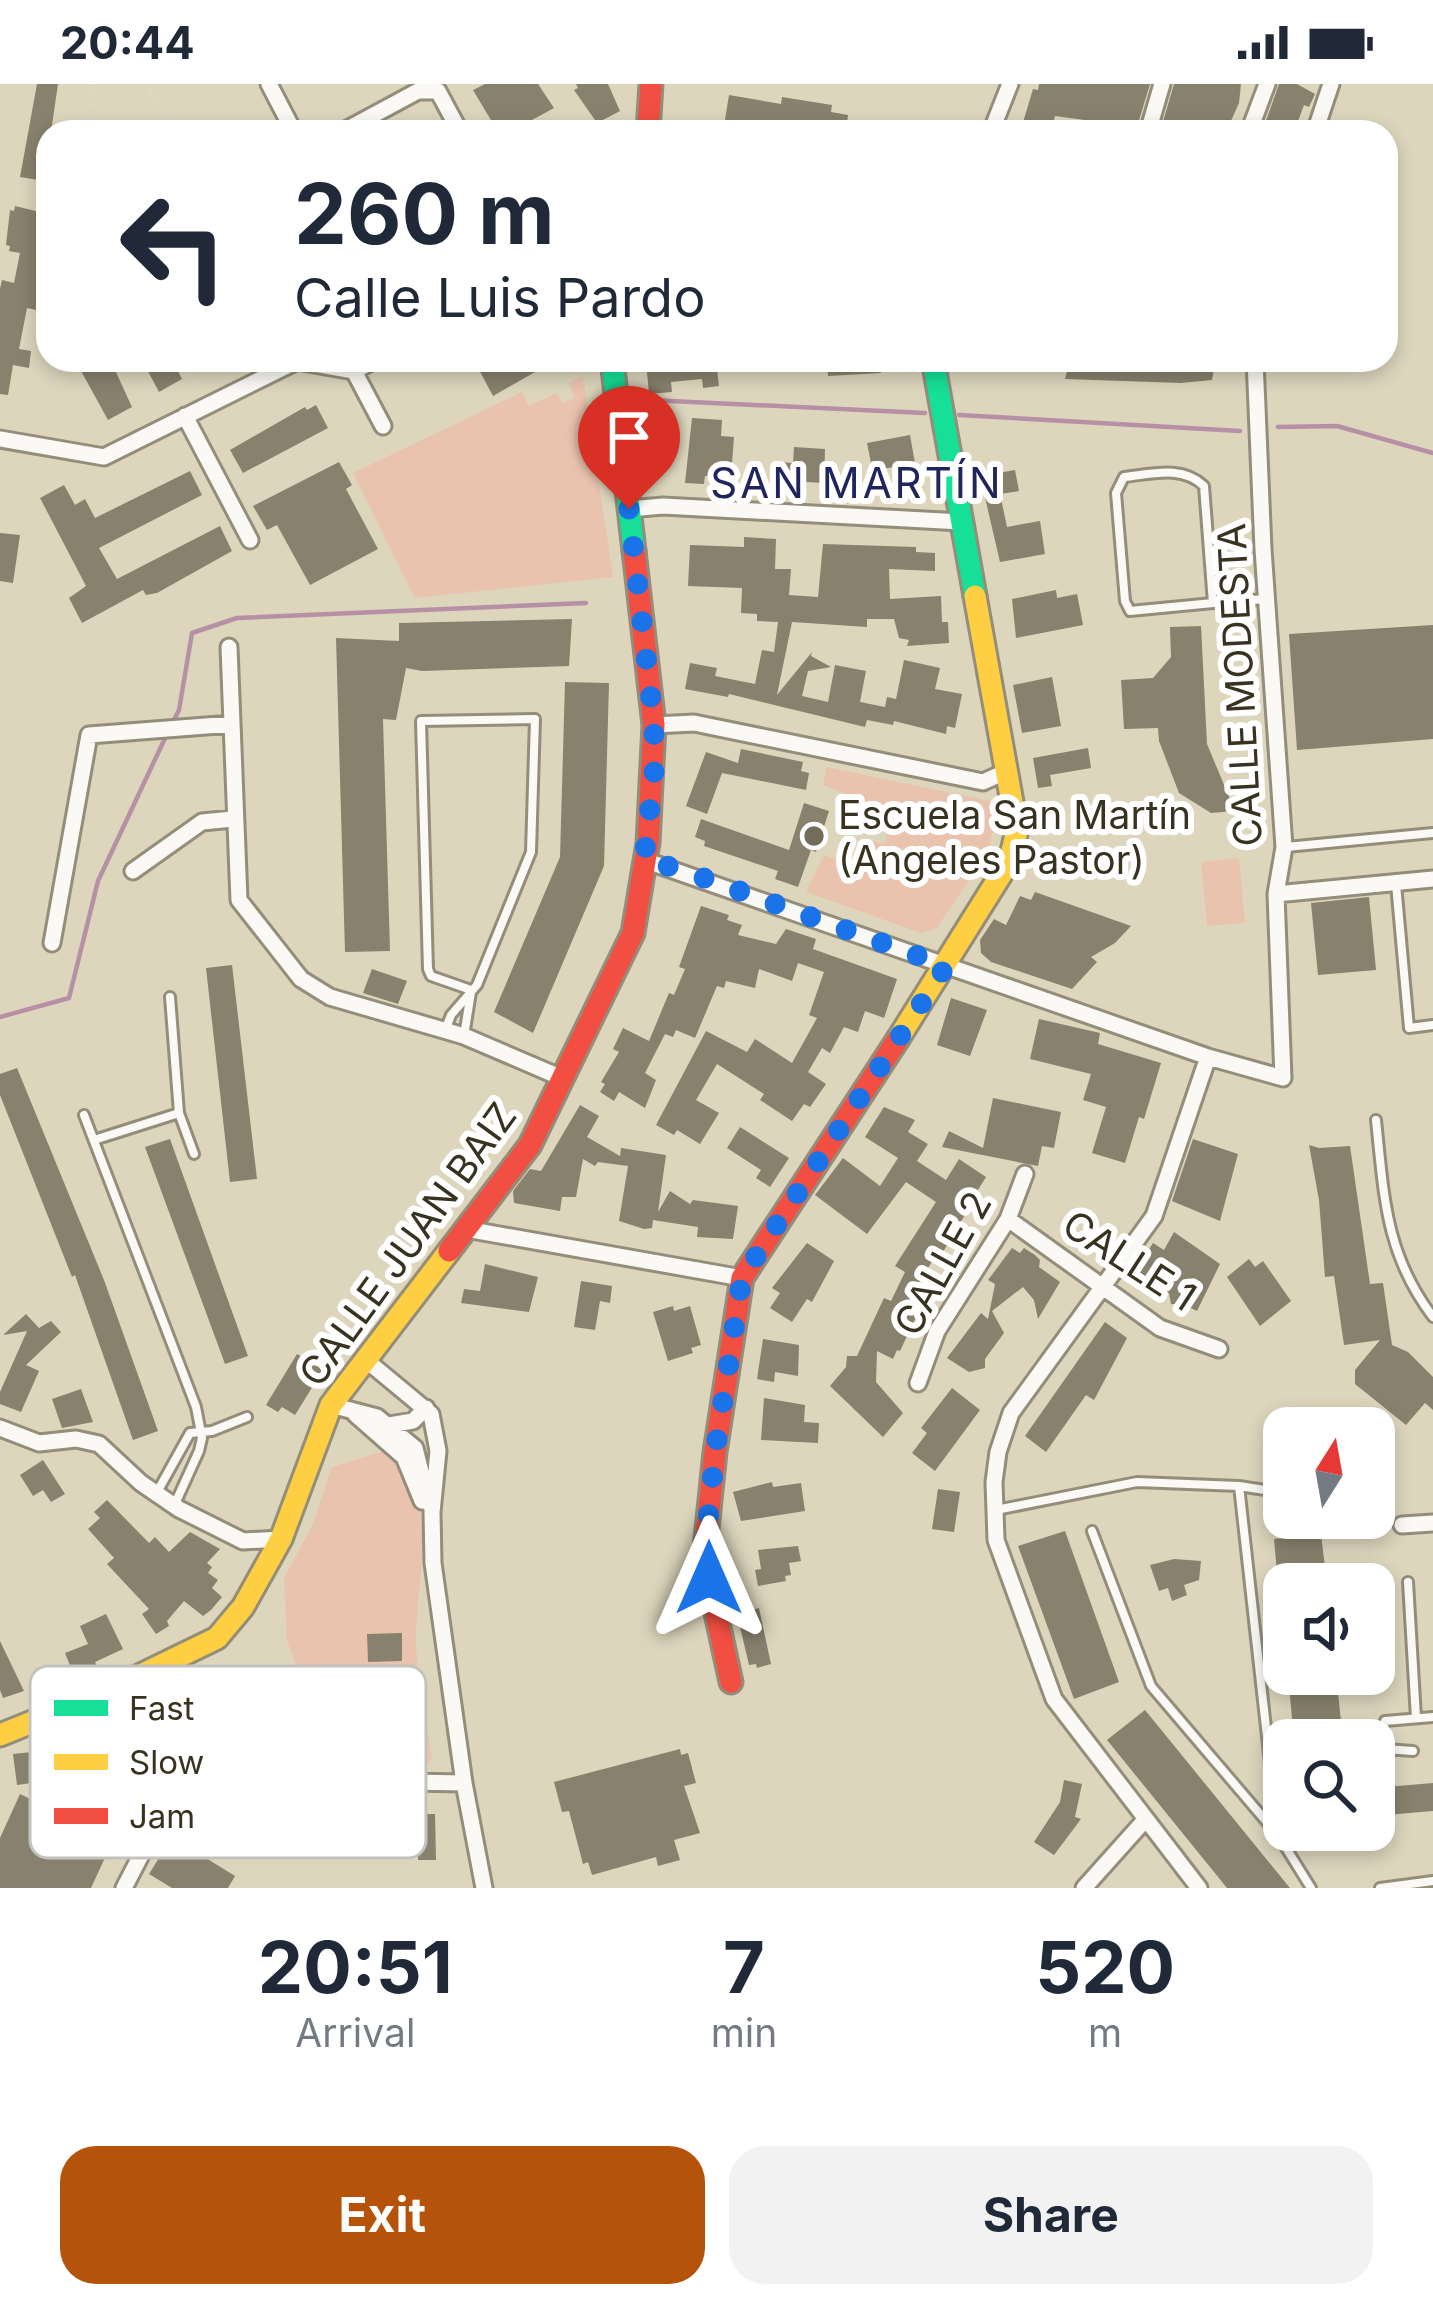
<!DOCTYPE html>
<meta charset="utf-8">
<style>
:root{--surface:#fff;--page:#f2f2f3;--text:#1f2937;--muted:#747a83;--accent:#b45309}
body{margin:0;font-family:Inter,sans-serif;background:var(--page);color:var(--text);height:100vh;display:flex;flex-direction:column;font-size:45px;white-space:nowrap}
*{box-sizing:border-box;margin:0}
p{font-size:39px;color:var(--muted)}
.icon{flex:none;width:66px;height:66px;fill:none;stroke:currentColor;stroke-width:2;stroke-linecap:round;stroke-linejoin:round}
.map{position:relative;height:1804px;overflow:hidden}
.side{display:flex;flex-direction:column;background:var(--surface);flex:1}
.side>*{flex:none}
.banner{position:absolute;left:36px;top:36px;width:1362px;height:252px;border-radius:36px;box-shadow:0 6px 18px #0003;background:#fff;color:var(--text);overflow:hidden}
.needle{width:78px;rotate:11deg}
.tools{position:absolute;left:1263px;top:1323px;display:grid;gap:24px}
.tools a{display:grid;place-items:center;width:132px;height:132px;border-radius:24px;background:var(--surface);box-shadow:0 6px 18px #0003;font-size:60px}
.pin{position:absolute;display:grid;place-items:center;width:102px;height:102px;color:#fff;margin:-123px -51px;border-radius:50% 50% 50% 0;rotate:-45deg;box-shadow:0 0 12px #0007}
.pin .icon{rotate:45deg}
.me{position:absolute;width:132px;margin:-66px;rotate:0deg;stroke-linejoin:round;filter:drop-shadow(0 0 9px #0008)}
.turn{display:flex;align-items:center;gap:42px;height:252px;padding:0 60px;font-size:54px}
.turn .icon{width:156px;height:156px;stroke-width:2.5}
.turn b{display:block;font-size:84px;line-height:102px}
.eta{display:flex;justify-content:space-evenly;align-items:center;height:204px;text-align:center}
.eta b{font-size:72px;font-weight:700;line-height:84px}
.button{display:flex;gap:24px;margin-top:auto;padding:24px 60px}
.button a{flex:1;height:138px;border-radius:36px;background:var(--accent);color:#fff;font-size:48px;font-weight:700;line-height:138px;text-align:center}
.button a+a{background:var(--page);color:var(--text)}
.status{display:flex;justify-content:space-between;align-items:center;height:84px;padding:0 60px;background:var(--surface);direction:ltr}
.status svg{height:33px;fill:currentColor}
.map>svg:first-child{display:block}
.green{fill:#eac3af}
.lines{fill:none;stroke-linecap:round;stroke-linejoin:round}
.stream{stroke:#b690a4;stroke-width:4.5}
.building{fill:#87816d}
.lane-casing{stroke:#938d7a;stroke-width:14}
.street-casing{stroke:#938d7a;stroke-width:21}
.fast-casing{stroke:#938d7a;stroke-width:27}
.slow-casing{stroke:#938d7a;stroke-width:27}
.jam-casing{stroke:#938d7a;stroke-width:27}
.path{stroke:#dbd9d1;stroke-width:3;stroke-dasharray:3 9;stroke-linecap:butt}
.lane{stroke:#faf9f5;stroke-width:8}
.street{stroke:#faf9f5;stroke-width:15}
.fast{stroke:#16e098;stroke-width:21}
.slow{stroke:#ffcf43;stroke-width:21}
.jam{stroke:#f24e42;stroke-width:21}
.route{stroke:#1a73e8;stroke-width:21;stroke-dasharray:0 37.8}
.poi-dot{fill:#726c58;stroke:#fff;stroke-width:4.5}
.labels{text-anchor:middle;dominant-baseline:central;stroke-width:12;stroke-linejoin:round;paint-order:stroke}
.street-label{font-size:39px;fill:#383321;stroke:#fff}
.poi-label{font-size:39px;fill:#383321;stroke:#fff;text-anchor:start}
.neighbourhood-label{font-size:42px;letter-spacing:3px;fill:#21255e;stroke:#fff}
.key{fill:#fff;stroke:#c3c2bc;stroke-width:3}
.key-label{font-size:33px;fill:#383321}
</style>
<div class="status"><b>20:44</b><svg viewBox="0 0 49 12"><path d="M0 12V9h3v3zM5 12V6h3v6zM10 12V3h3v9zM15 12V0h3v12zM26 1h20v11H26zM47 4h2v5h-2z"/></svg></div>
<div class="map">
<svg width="1433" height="1804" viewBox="0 0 1433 1804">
<rect width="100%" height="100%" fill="#ddd6bd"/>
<!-- green -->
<path class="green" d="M583,292L613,493L415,514L353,389L522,308L529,322L557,309L563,320L575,313L568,299Z
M827,683L999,719L988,768L936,845L921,849L806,808L824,771L863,785L873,757L884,760L895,728L823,701Z
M1239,774L1245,839L1207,842L1201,778Z
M390,1365C440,1419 417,1488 416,1554C416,1593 427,1636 432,1675L425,1683L407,1686L316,1651L293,1627L295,1578L287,1557L284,1494L313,1440L332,1383Z"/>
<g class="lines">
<!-- stream -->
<path class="stream" d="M650,316L925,329
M959,331L1240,347
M1278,343L1337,342L1433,369
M172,640L179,626L192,549L237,534L586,519
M0,933L69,914L98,797L167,650"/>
</g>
<!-- building -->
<path class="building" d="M37,0H58L51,48H48L45,97L20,93Z
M485,0H538L554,24L510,48H498L473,6Z
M576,0H608L620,27L597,39L574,6L578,4Z
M1039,0H1150L1137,43L1055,32L1051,48L1021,45L1033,5L1038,6Z
M1174,0H1241L1239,19L1226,48H1160Z
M1279,0H1297L1315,10L1309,23L1304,21L1294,48H1262Z
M729,11L781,20L782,13L832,21L831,28L848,31L846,48H798L799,45L771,40L763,42L762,48H723Z
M15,122L48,130V198L41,221L36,226L27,224L19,265L31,267L29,284L13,281L8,311L0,310V205L2,196L14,199L20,169L9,167L10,162L6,161L10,126L14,127Z
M75,276H106L112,287L115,286L132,323L108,336Z
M142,276H172L182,295L159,308Z
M489,276H556L493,312L477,282Z
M658,276H716L719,302L703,304L702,295L671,298L672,308L649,310L647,288L659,287Z
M827,276H880L881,289L828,292Z
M1070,276H1205L1206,281L1214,285L1212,296L1181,299L1065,295Z
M316,321L328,344L243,389L230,366L305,323L307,326Z
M692,334L722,336L721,352L734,353L731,393L705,392L704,400L685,399Z
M910,351L915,379L883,385L881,377L871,379L867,359Z
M794,363L825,365L824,399L772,396L773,378L793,379Z
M339,378L352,401L346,405L378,465L310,501L277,441L267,446L253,422Z
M1015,386L1019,407L1000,410L1007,443L1040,437L1045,470L1000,478L980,392Z
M190,387L202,411L99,464L117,495L220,442L232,467L157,509L146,511L143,506L82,539L69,514L86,502L40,414L64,401L75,421L85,415L95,434Z
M0,449L20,451L13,499L0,497Z
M744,453L776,455L775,485H791L789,511L818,513L823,460L916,463V468L935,469V487L889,485L890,515L941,512L942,538H948L949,559L907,562L909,556L899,554L894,535H867V543L792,538L777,611L812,568L811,572L831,583L808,587L802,612L828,618L835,581L866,587L860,618L885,623L887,613L896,615L904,576L940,584L935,605L962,610L955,644L947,642L946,650L894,637L893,641L867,636L865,643L729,610L728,613L685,605L690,579L717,584L715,592L755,600L762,566L774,568L778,538L757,537V530L741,529L742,504L688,502L690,461L744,463Z
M1056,506L1057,514L1077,510L1083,541L1016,554L1012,515Z
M572,535L569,582L422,587L406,584L396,636L383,635L390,867L345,868L336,554L399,557V539Z
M1433,541V655L1297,666L1289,550Z
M1201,542L1207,660L1235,727L1211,729L1179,709L1159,657L1158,644L1124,645L1121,596L1153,594L1171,573L1170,543Z
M1052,593L1061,642L1022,649L1013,601Z
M565,598L609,599L604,782L533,949L494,928L560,773Z
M1088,664L1091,684L1050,691L1052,702L1038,704L1033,674Z
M741,665L803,678L801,687L809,689L806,706L722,689L707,730L686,722L706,668L738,679Z
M804,719L829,727L816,768L811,766L798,803L775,795L778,787L704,762L705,757L695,753L701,735L789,766Z
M1035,808L1131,842L1115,859L1091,873L1097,878L1072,905L991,878L981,869L980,856L994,835L1006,841L1020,812L1031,816Z
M1369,813L1376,886L1318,891L1311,819Z
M701,822L729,831L727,836L742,841L738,851L776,860L786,845L816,855L813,865L897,895L884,934L865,927L858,948L844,943L830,969L822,964L808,988L826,1000L810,1023L804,1020L792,1037L760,1016L764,1010L717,980L696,1016L719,1029L700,1060L677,1046L674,1051L656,1041L706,947L747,968L755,955L792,979L817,934L809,931L824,888L798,879L792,897L759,885L755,904L726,897L724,904L717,902L695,954L676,946L673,953L665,950L645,989L656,996L645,1024L619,1008L614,1017L600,1008L605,1000L601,998L619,968L613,965L623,944L649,957L669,909L674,911L685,885L679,883Z
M232,881L257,1095L230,1098L206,884Z
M372,885L407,897L398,920L363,909Z
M951,914L987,926L970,972L937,961Z
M1039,935L1100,949L1098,960L1161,979L1144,1035L1139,1033L1125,1079L1092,1069L1106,1023L1083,1016L1091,990L1030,975Z
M17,984L104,1196L158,1347L133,1356L75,1191L72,1193L0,1011V990Z
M993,1014L1061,1028L1054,1064L1042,1062L1038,1082L942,1063L949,1047L983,1064Z
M580,1021L599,1032L587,1053L620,1072L621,1064L666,1071L658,1128L670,1107L690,1120L693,1116L738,1122L733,1155L697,1153L698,1143L653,1136L652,1144L644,1145L619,1137L628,1082L598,1078L595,1082L583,1075L576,1113H562L560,1127L514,1119L513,1107L530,1085L541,1087Z
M884,1023L915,1036L908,1048L928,1060L917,1077L946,1096L959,1075L986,1093L976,1109L981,1113L972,1125L969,1124L940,1173L936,1171L912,1210L924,1216L900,1267L897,1266L893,1275L877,1267L876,1298L903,1329L883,1353L830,1302L846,1283L847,1272H857L884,1214L891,1217L905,1188L895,1182L936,1118L906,1098L867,1150L815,1111L843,1074L880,1102L898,1074L865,1053Z
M740,1043L789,1074L770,1103L756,1094L761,1086L727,1064Z
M170,1055L248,1272L225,1280L145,1063Z
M1193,1055L1238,1070L1220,1137L1172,1117Z
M1309,1061L1319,1064L1350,1062L1370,1200L1383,1199L1392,1261L1408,1268L1433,1293V1326L1425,1319L1406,1341L1355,1300V1286L1380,1256L1344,1261L1334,1192L1325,1193L1319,1116Z
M1174,1148L1220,1180L1197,1227L1183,1220H1171L1169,1209L1140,1191L1138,1183L1153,1159L1164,1166Z
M807,1159L834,1177L812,1218L807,1215L792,1238L770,1224L780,1209L772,1204Z
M1012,1164L1020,1169L1024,1164L1035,1171L1040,1176L1039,1183L1060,1198L1038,1235L1034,1216L1023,1203L992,1227L1004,1249L985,1275V1284L969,1288L947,1274L981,1229L988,1235L995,1200L988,1196Z
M1249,1175L1255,1183L1263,1177L1291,1217L1260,1242L1227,1193Z
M485,1180L538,1193L529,1228L461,1219L464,1205L480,1207Z
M581,1197L612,1202L610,1219L600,1217L595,1246L574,1243Z
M673,1222L674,1227L690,1222L701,1261L691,1264L693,1269L668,1277L653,1228Z
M26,1230L39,1244L51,1237L61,1248L26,1281L39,1287L21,1328L0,1320V1308L27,1247L3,1251Z
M1105,1238L1127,1254L1094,1316L1086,1311L1046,1368L1025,1352Z
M763,1255L799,1261L798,1292L775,1288L774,1298L757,1295Z
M297,1270L323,1286L295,1331L282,1323L278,1328L266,1321Z
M952,1304L980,1326L935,1387L912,1369L927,1349L921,1344Z
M81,1305L93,1338L62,1344L52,1315Z
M764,1314L805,1321L804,1338L819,1339L818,1359L761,1356Z
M43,1376L65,1410L51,1418L43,1406L33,1412L20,1391Z
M772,1398L773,1403L801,1399L805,1427L741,1437L733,1408Z
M938,1405L960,1408L954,1448L932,1445Z
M107,1416L149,1459L155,1453L169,1468L190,1448L220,1465L207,1479L212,1483L208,1489L218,1496L212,1504L222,1513L211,1526L203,1532L184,1517L167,1537L169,1542L156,1550L142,1530L149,1525L107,1480L114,1474L88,1445L100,1434L94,1428Z
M1065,1447L1119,1598L1074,1615L1018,1462Z
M1321,1450L1327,1500H1278L1274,1455Z
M798,1462L801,1477L789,1479L791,1491L785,1492L786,1497L758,1502L755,1486L761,1485L758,1466Z
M1174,1475L1201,1477L1199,1496L1184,1501L1187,1511L1172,1517L1168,1504L1159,1507L1150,1481Z
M759,1524L771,1580L757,1584L756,1580L749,1581L737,1530Z
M106,1530L123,1565L95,1578L100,1589L77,1599L65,1569L88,1560L80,1542Z
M402,1549V1577L368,1578L367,1550Z
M0,1557L24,1607L3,1614L0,1606Z
M1288,1590H1336L1343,1656H1294Z
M139,1619L167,1636L120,1739L112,1767L109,1765L91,1804H0V1754L20,1710L74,1736L126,1620L136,1624Z
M1145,1626L1290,1804H1227L1107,1656Z
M71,1649L75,1693L17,1701L13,1670L50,1666L48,1652Z
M680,1665L681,1671L688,1669L696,1699L684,1702L700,1749L674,1756L680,1776L658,1782L656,1773L592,1791L588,1778L583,1780L569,1727L562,1728L554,1698Z
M1064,1696L1082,1700L1075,1733L1081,1735L1054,1771L1034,1758L1060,1718Z
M1433,1699V1727L1374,1732V1704Z
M417,1730H435L436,1776H418Z
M172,1753L235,1792L228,1804H172L149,1790Z"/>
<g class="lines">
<!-- lane casing -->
<g class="lane-casing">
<path id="lane" d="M1213,519L1130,527L1125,517L1116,409L1124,393C1152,390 1182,381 1204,402L1213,519L1266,515
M1286,763L1433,749
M1396,800L1409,944L1433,941
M446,944L451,931L477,901L531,768L535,635L421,637L428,885L431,892L471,906
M464,952L471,908
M179,1029L194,1070
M84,1031L196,1323L202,1354L199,1367L174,1422
M1376,1036C1384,1111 1385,1170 1433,1233
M94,1056L179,1029L170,913
M1239,1402L1278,1751L1311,1804
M156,1410L190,1349L212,1347L247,1333
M996,1426L1137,1398L1239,1402L1284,1409
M1092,1447L1151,1602L1277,1750
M1408,1498L1416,1634
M1413,1667L1385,1665L1380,1655L1385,1637L1433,1633
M1380,1804L1433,1797"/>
</g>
<!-- street casing -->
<g class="street-casing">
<path id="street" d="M269,0L294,48
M342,48L418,7H438L460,48
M991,48L1010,0
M1148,48L1162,0
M1249,48L1267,0
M1315,48L1331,0
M354,287L383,342
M185,332L250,456
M0,355L104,373L297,277L354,287L375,276
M629,425L663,422L962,438
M229,563L239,816L301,895L330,913L464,952L562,994
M654,641L694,639L983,698L1005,688
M644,776L1208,973L1283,994L1276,810L1284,763L1263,465L1255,276
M133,787L202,738L233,735
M1276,810L1433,795
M52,859L89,651L232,640
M1008,1135L1160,1244L1219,1265
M466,1145L742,1194
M366,1276L431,1330L438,1367L432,1428L433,1479L464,1699L484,1804
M918,1299L937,1247L1008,1135L1025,1090
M331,1321L377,1333L415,1364L429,1420
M355,1330L404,1373L422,1417
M389,1341L413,1337L426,1324
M0,1344L39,1359L76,1355L99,1360L141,1399L179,1425L243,1457L281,1455
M1402,1441L1433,1439
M317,1664L409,1698L464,1699
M168,1719L244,1758
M124,1804L168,1719L207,1626
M1084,1804L1144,1737
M1199,1804L1054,1615L996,1456L994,1398L998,1368L1011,1329L1154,1132L1208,973"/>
</g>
<!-- fast casing -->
<g class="fast-casing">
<path id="fast" d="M612,276L634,467
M933,276L975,512"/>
</g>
<!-- slow casing -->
<g class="slow-casing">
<path id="slow" d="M898,955L1010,776L1017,746L975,512
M0,1651L106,1608L217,1554L243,1523L281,1455L331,1321L449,1167"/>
</g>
<!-- jam casing -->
<g class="jam-casing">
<path id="jam" d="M648,48L651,0
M449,1167L530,1061L633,849L648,759L654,641L634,467
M731,1598L704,1474L715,1368L742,1194L898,955"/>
</g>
<!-- path -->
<path class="path" d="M162,0L151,6L173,48
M86,48L93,0
M184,276L200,306"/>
<!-- lane -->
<use href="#lane" class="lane"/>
<!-- street -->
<use href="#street" class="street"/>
<!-- fast -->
<use href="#fast" class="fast"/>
<!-- slow -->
<use href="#slow" class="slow"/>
<!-- jam -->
<use href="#jam" class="jam"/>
</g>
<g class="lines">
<!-- route -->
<path class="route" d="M629,425L654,641V689L644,776L679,785L946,882L742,1194L715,1369L704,1474L709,1494"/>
</g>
<!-- markers -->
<circle class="poi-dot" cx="814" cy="752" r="12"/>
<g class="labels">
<!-- street labels -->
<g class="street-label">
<text transform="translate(1239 601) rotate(-93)">CALLE MODESTA</text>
<text transform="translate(407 1160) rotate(-54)">CALLE JUAN BAIZ</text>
<text transform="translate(1130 1176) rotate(33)">CALLE 1</text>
<text transform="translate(942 1179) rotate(-61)">CALLE 2</text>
</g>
<!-- poi labels -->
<g class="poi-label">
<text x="838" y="730">Escuela San Martín<tspan x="838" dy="45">(Angeles Pastor)</tspan></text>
</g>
<!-- neighbourhood labels -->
<g class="neighbourhood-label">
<text x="857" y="398">SAN MARTÍN</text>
</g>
</g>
<!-- legend -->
<rect x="30" y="1582" width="396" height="192" rx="18" class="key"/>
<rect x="54" y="1616" width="54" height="16" fill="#16e098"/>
<rect x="54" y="1670" width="54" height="16" fill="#ffcf43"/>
<rect x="54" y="1724" width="54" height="16" fill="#f24e42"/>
<g class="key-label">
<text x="129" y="1636">Fast</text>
<text x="129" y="1690">Slow</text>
<text x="129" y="1744">Jam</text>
</g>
</svg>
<div class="tools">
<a><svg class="needle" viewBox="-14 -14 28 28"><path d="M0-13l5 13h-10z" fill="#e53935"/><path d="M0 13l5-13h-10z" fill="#747a83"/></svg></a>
<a><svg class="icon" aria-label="sound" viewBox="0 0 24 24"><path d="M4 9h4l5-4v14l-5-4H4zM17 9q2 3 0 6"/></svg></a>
<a><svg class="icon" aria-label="search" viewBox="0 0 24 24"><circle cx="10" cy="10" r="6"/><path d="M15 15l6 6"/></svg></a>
</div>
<div class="pin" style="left:629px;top:425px;background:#d93025"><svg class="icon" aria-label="arrive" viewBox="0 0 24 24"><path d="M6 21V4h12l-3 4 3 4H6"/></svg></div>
<svg class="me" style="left:709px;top:1494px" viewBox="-20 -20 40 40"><path d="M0-17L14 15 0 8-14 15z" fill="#1a73e8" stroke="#fff" stroke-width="4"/></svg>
<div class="banner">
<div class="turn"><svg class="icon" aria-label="left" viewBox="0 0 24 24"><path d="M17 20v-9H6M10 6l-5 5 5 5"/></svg><div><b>260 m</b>Calle Luis Pardo</div></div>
</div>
</div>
<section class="side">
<div class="eta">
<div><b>20:51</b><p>Arrival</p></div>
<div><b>7</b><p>min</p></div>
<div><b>520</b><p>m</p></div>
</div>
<div class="button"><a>Exit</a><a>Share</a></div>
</section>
